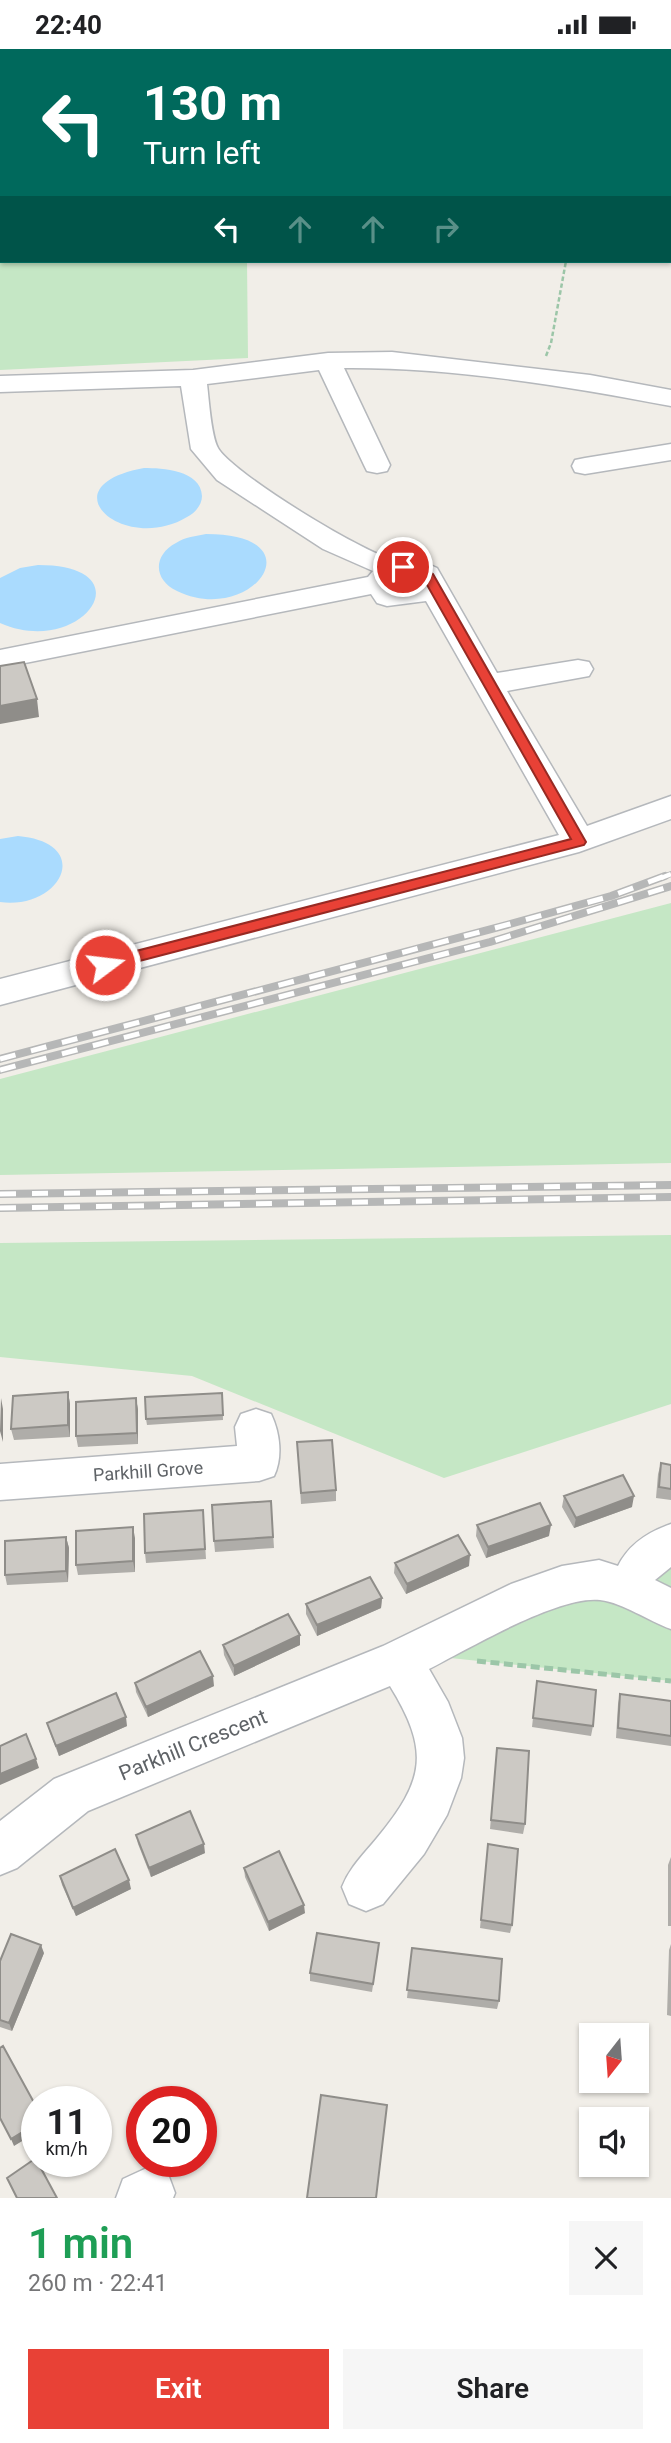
<!DOCTYPE html>
<meta charset="utf-8">
<style>
:root{--surface:#fff;--page:#f6f6f6;--text:#202124;--muted:#757577;--accent:#e84136}
body{margin:0;font-family:Roboto,sans-serif;background:var(--page);color:var(--text);height:100vh;display:flex;flex-direction:column;font-size:26px;white-space:nowrap}
*{box-sizing:border-box;margin:0}
p{font-size:23px;color:var(--muted)}
.icon{flex:none;width:38px;height:38px;fill:none;stroke:currentColor;stroke-width:2;stroke-linecap:round;stroke-linejoin:round}
.map{position:relative;height:2149px;overflow:hidden}
.sheet{display:flex;flex-direction:column;background:var(--surface);flex:1}
.sheet>*{flex:none}
.banner{position:absolute;left:0px;top:0px;width:672px;height:214px;box-shadow:0 2px 5px #0004;background:#00695c;color:#fff;overflow:hidden}
.needle{width:46px;rotate:197deg}
.tools{position:absolute;left:579px;top:1974px;display:grid;gap:14px}
.tools a{display:grid;place-items:center;width:70px;height:70px;border-radius:0px;background:var(--surface);box-shadow:0 2px 5px #0004;font-size:35px}
.speed{position:absolute;left:21px;top:2037px;display:flex;gap:14px;font-size:35px;font-weight:700;text-align:center}
.speed>*{display:grid;place-content:center;width:91px;height:91px;border-radius:50%;background:var(--surface);box-shadow:0 2px 5px #0004;line-height:1}
.speed small{font-size:18px;font-weight:400}
.speed .limit{border:10px solid #d22;background:#fff;color:#111}
.pin{position:absolute;display:grid;place-items:center;width:60px;height:60px;color:#fff;margin:-30px;border:4px solid #fff;border-radius:50%;box-shadow:0 2px 7px #0007}
.me{position:absolute;width:77px;margin:-38px;rotate:75deg;stroke-linejoin:round;filter:drop-shadow(0 0 5px #0008)}
.turn{display:flex;align-items:center;gap:24px;height:147px;padding:0 28px;font-size:32px}
.turn .icon{width:91px;height:91px;stroke-width:2.5}
.turn b{display:block;font-size:49px;line-height:60px}
.lanes{display:flex;align-items:center;height:66px;padding:0 28px;background:#0003;justify-content:center;gap:35px;direction:ltr}
.lanes .off{opacity:.35}
.round{display:grid;place-items:center;flex:none;width:74px;height:74px;border-radius:0px;background:var(--page)}
.summary{display:flex;align-items:center;justify-content:space-between;height:119px;padding:0 28px}
h1{font-size:42px;font-weight:600;line-height:52px;color:#1e9e55}
.cta{display:flex;gap:14px;margin-top:auto;padding:14px 28px}
.cta a{flex:1;height:80px;border-radius:0px;background:var(--accent);color:#fff;font-size:28px;font-weight:600;line-height:80px;text-align:center}
.cta a+a{background:var(--page);color:var(--text)}
.status{display:flex;justify-content:space-between;align-items:center;height:49px;padding:0 35px;background:var(--surface);direction:ltr}
.status svg{height:19px;fill:currentColor}
.map>svg:first-child{display:block}
.green{fill:#c5e7c5}
.water{fill:#aadbfe}
.lines{fill:none;stroke-linecap:round;stroke-linejoin:round}
.minor-casing{stroke:#b5b8bc;stroke-width:3}
.major-casing{stroke:#f1c661;stroke-width:4}
.path-far1{stroke:#9cc6a8;stroke-width:2.5;stroke-dasharray:4.5 2.5;stroke-linecap:butt}
.path{stroke:#9cc6a8;stroke-width:5;stroke-dasharray:9 4.5;stroke-linecap:butt}
.minor{fill:#fff;fill-rule:evenodd}
.major{fill:#fef0af;fill-rule:evenodd}
.rail-far1-casing{stroke:#b6b7b7;stroke-width:6}
.rail-casing{stroke:#b6b7b7;stroke-width:8}
.rail-far1{stroke:#fff;stroke-width:4.5;stroke-dasharray:12;stroke-linecap:butt}
.rail{stroke:#fff;stroke-width:5;stroke-dasharray:16;stroke-linecap:butt}
.wall{fill:#afada9}
.shaded-wall{fill:#8f8d89}
.building{fill:#ccc9c4;stroke:#8f8d89;stroke-width:2}
.route{fill:#e84136;stroke:#972a23;stroke-width:2}
.labels{text-anchor:middle;dominant-baseline:central;stroke-width:6;stroke-linejoin:round;paint-order:stroke}
.street-label{font-size:18px;fill:#5f6367;stroke:#fff}
.near-street-label{font-size:21px;fill:#5f6367;stroke:#fff}
</style>
<div class="status"><b>22:40</b><svg viewBox="0 0 49 12"><path d="M0 12V9h3v3zM5 12V6h3v6zM10 12V3h3v9zM15 12V0h3v12zM26 1h20v11H26zM47 4h2v5h-2z"/></svg></div>
<div class="map">
<svg width="671" height="2149" viewBox="0 0 671 2149">
<rect width="100%" height="100%" fill="#f1eee8"/>
<!-- green -->
<path class="green" d="M132,0H671V207L670,2Z
M0,129L2,212H247L248,309L0,321Z
M671,854V1114L0,1126V1030Z
M671,1186V1355L444,1429L192,1327L0,1308V1194Z
M671,1494V1632L412,1605L599,1531Z"/>
<!-- water -->
<path class="water" d="M144,419C162,419 201,421 202,447C202,456 195,464 187,468C124,506 45,437 144,419Z
M206,485C320,485 251,578 177,542C153,531 153,506 176,494C185,488 196,487 206,485Z
M38,516C148,516 82,610 0,574V529L20,519Z
M18,787C95,794 61,861 0,853V790Z"/>
<g class="lines">
<!-- minor casing -->
<g class="minor-casing">
<path id="minor" d="M392,303L590,326L671,341V357C567,337 449,318 344,319L390,416L387,422L377,424L367,422L364,416L319,321L207,335C209,351 211,386 218,399C232,424 366,506 395,511C410,514 422,511 437,519L497,624L578,611L589,613L593,620L589,627L507,642L587,777L671,747V770L579,803L0,956V930L559,786L426,552L387,557L377,554L371,545L0,619V601L368,528L373,522L323,500L217,431L191,400L181,337L0,343V327L193,321L328,304ZM403,527L415,530L418,536L397,538L396,532Z
M671,395V411L585,425L575,423L572,417L575,411L585,409Z
M256,1360L271,1365C280,1384 283,1408 274,1427L259,1432L0,1451V1415L237,1397L235,1378L241,1365Z
M671,1475V1518L655,1531L671,1539V1580C648,1572 624,1554 600,1551C559,1546 468,1600 429,1620L448,1653L462,1689L464,1709L461,1729L447,1766L424,1805L383,1855L366,1862L349,1855L342,1838C350,1818 363,1806 377,1789C425,1731 430,1702 390,1637L88,1762L17,1819L0,1826V1772L54,1730L383,1597L511,1535L562,1517L599,1511L618,1517C629,1495 648,1483 671,1475Z
M149,2118L168,2125L175,2144L173,2149H116L123,2130Z"/>
</g>
<!-- major casing -->
<g class="major-casing">
<path id="major" d="M98,0H120L121,2H99Z
M0,115H2V129H0Z"/>
</g>
<!-- path-far1 -->
<path class="path-far1" d="M546,307L551,294L566,212"/>
<!-- path -->
<path class="path" d="M477,1612L671,1632"/>
<!-- minor -->
<use href="#minor" class="minor"/>
<!-- major -->
<use href="#major" class="major"/>
<!-- rail-far1 casing -->
<g class="rail-far1-casing">
<path id="rail-far1" d="M661,829L671,825"/>
</g>
<!-- rail casing -->
<g class="rail-casing">
<path id="rail" d="M0,1010L510,875L611,847L665,827
M0,1021L490,893L671,837
M0,1145L671,1136
M0,1159L671,1148"/>
</g>
<!-- rail-far1 -->
<use href="#rail-far1" class="rail-far1"/>
<!-- rail -->
<use href="#rail" class="rail"/>
</g>
<!-- wall -->
<path class="wall" d="M68,1343L70,1355V1388L14,1391L11,1380Z
M222,1344L223,1371L147,1376L146,1370Z
M136,1349L138,1361V1395L78,1398L76,1387Z
M297,1393L336,1441V1452L301,1455Z
M661,1414L671,1416V1451L656,1449L658,1425Z
M564,1447L632,1458L574,1479L562,1458Z
M271,1452L274,1499L215,1503L214,1492Z
M203,1461L206,1510L146,1514L145,1504Z
M477,1476L549,1487L486,1509L476,1487Z
M66,1488L69,1499L68,1533L7,1536L5,1526Z
M135,1489V1523L78,1526L76,1516Z
M395,1514L469,1517L406,1545L394,1524Z
M382,1549L381,1559L317,1587L306,1565V1555Z
M223,1596H300L234,1627L224,1606Z
M537,1632L593,1677L591,1687L532,1678Z
M135,1634L214,1637L148,1668L136,1643Z
M620,1645L671,1652V1697L616,1689L618,1655Z
M47,1674L127,1677L59,1707L50,1684Z
M497,1699L525,1775L523,1785L490,1780Z
M136,1786L205,1804L151,1828L138,1795Z
M488,1795L512,1876L510,1884L480,1879Z
M671,1808V1877H668V1816Z
M244,1819L305,1864L269,1882L245,1828Z
M60,1827L131,1840L76,1867L62,1836Z
M671,1895V1967L667,1966L669,1901Z
M412,1899L499,1952L497,1960L407,1949Z
M378,1902L372,1943L310,1932V1924Z
M44,1904L12,1982L0,1978V1912Z"/>
<!-- shaded-wall -->
<path class="shaded-wall" d="M37,650L39,668L0,675V657Z
M68,1343L70,1355V1388L68,1376Z
M1,1349L3,1360V1393L0,1382Z
M136,1349L138,1361V1395L137,1384Z
M634,1447L632,1458L574,1479L576,1469Z
M551,1476L549,1487L486,1509L488,1498Z
M133,1478L135,1489V1523L133,1512Z
M66,1488L69,1499L68,1533L66,1522Z
M470,1506L469,1517L406,1545L407,1535Z
M382,1549L381,1559L317,1587V1576Z
M300,1586V1596L234,1627V1617Z
M213,1627L214,1637L148,1668L146,1658Z
M126,1668L127,1677L59,1707L56,1697Z
M36,1710L39,1719L0,1736V1725Z
M204,1795L205,1804L151,1828L149,1819Z
M129,1831L131,1840L76,1867L73,1859Z
M304,1856L305,1864L269,1882L268,1873Z
M41,1896L44,1904L12,1982L9,1974Z
M37,2074V2083L14,2097L11,2090Z"/>
<!-- building -->
<path class="building" d="M24,613L37,650L0,657V617Z
M68,1343V1376L11,1380L13,1347Z
M222,1344L223,1366L146,1370L145,1348Z
M136,1349L137,1384L76,1387V1353Z
M332,1391L336,1441L301,1444L297,1393Z
M661,1414L671,1416V1440L659,1438Z
M623,1426L634,1447L576,1469L564,1447Z
M271,1452L273,1488L214,1492L212,1456Z
M540,1454L551,1476L488,1498L477,1476Z
M203,1461L205,1500L145,1504L144,1465Z
M133,1478V1512L76,1516V1482Z
M458,1486L470,1506L407,1535L395,1514Z
M66,1488V1522L5,1526V1492Z
M370,1528L382,1549L317,1576L306,1555Z
M288,1565L300,1586L234,1617L223,1596Z
M200,1602L213,1627L146,1658L135,1634Z
M537,1632L596,1641L593,1677L533,1669Z
M116,1644L126,1668L56,1697L47,1674Z
M620,1645L671,1652V1687L618,1679Z
M26,1685L36,1710L0,1725V1697Z
M497,1699L529,1702L525,1775L491,1771Z
M190,1762L204,1795L149,1819L136,1786Z
M488,1795L518,1800L512,1876L481,1871Z
M115,1800L129,1831L73,1859L60,1827Z
M279,1802L304,1856L268,1873L244,1819Z
M317,1884L379,1894L373,1935L310,1924Z
M11,1885L41,1896L9,1974L0,1971V1912Z
M412,1899L502,1910L499,1952L407,1941Z
M3,1997L37,2059V2074L11,2090L0,2069V1999Z
M321,2046L387,2056L376,2149H307Z
M36,2109L37,2112L57,2149H17L7,2129Z"/>
<!-- route -->
<path class="route" d="M403,515L416,516L433,525L586,793L584,796L105,921L100,919L98,916L105,910L571,790L422,527L399,521V516Z"/>
<g class="labels">
<!-- street labels -->
<g class="street-label">
<text transform="translate(148 1422) rotate(-4)">Parkhill Grove</text>
</g>
<!-- near-street labels -->
<g class="near-street-label">
<text transform="translate(193 1696) rotate(-22)">Parkhill Crescent</text>
</g>
</g>
</svg>
<div class="tools">
<a><svg class="needle" viewBox="-14 -14 28 28"><path d="M0-13l5 13h-10z" fill="#e53935"/><path d="M0 13l5-13h-10z" fill="#757577"/></svg></a>
<a><svg class="icon" aria-label="sound" viewBox="0 0 24 24"><path d="M4 9h4l5-4v14l-5-4H4zM17 9q2 3 0 6"/></svg></a>
</div>
<div class="speed"><div>11<small>km/h</small></div><div class="limit">20</div></div>
<div class="pin" style="left:403px;top:518px;background:#d93025"><svg class="icon" aria-label="arrive" viewBox="0 0 24 24"><path d="M6 21V4h12l-3 4 3 4H6"/></svg></div>
<svg class="me" style="left:105px;top:916px" viewBox="-20 -20 40 40"><circle r="17" fill="#e84136" stroke="#fff" stroke-width="3"/><path d="M0-11L8 9 0 5-8 9z" fill="#fff"/></svg>
<div class="banner">
<div class="turn"><svg class="icon" aria-label="left" viewBox="0 0 24 24"><path d="M17 20v-9H6M10 6l-5 5 5 5"/></svg><div><b>130 m</b>Turn left</div></div>
<div class="lanes"><svg class="icon" aria-label="left" viewBox="0 0 24 24"><path d="M17 20v-9H6M10 6l-5 5 5 5"/></svg><svg class="icon off" aria-label="ahead" viewBox="0 0 24 24"><path d="M12 20V5M6 11l6-6 6 6"/></svg><svg class="icon off" aria-label="ahead" viewBox="0 0 24 24"><path d="M12 20V5M6 11l6-6 6 6"/></svg><svg class="icon off" aria-label="right" viewBox="0 0 24 24"><path d="M7 20v-9h11M14 6l5 5-5 5"/></svg></div>
</div>
</div>
<section class="sheet">
<div class="summary"><div><h1>1 min</h1><p>260 m · 22:41</p></div><a class="round"><svg class="icon" aria-label="close" viewBox="0 0 24 24"><path d="M6 6l12 12M18 6L6 18"/></svg></a></div>
<div class="cta"><a>Exit</a><a>Share</a></div>
</section>
